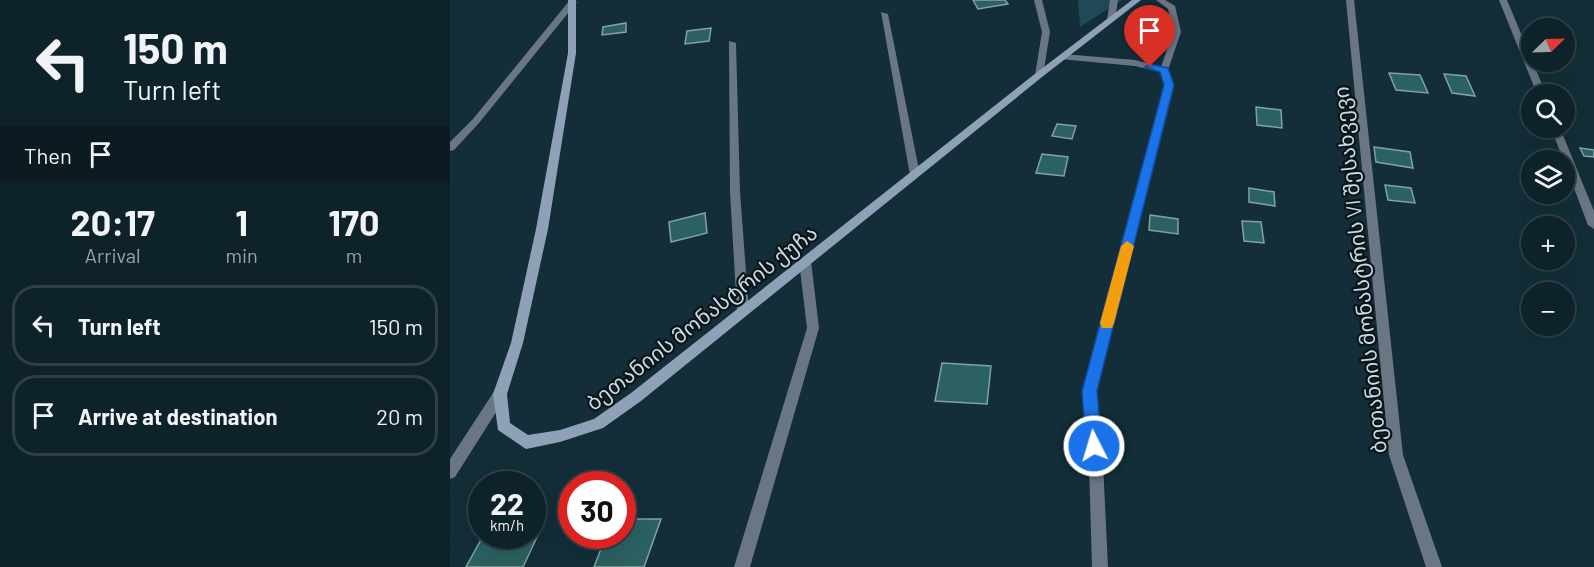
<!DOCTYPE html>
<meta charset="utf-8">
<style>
:root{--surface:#0e222a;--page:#1c2f36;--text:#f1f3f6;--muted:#9ba4a8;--line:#2e3f47}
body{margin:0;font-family:Barlow,"Noto Sans Georgian",sans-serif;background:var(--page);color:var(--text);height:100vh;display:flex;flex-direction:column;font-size:22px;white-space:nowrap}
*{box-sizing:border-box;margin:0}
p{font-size:20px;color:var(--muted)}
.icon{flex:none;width:33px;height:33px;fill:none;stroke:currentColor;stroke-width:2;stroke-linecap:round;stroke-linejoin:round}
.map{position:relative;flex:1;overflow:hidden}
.side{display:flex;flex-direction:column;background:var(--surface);width:450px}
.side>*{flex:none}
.guide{background:#0e222a;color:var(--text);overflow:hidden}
.needle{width:39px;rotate:67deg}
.tools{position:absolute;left:1071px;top:18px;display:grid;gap:12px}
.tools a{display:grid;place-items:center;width:54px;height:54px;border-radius:50%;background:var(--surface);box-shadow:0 6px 24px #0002,0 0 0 2px var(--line);font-size:30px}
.speed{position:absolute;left:18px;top:471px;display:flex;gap:12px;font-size:30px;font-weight:700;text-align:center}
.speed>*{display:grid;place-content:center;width:78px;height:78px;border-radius:50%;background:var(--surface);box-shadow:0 6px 24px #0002,0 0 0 2px var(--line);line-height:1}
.speed small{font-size:15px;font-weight:400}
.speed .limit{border:9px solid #d22;background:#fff;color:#111}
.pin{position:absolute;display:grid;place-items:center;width:51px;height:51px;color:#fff;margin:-62px -26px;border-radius:50% 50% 50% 0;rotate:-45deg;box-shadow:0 0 6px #0007}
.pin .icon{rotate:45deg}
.me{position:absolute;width:66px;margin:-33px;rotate:355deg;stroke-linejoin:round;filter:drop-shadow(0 0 4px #0008)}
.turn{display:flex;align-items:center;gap:21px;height:126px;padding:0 24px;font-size:27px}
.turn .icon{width:78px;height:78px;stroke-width:2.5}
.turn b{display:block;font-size:42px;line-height:51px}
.then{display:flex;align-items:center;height:57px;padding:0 24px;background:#0003;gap:12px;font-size:22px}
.eta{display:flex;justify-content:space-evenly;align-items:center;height:102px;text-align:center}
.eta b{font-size:36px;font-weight:700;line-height:42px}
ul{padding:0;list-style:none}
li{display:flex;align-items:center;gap:18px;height:81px;margin:0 12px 9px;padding:0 12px;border:3px solid var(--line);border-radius:24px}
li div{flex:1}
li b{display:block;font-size:22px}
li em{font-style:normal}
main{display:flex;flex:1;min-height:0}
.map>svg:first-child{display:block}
.green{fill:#214856}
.building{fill:#2c6161;stroke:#80a2a2;stroke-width:1.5}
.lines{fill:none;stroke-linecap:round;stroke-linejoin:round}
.lane{fill:#6b7684;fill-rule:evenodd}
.street{fill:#6b7684;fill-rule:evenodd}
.secondary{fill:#8fa1b7;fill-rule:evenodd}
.route{fill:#1a73e8;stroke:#114b97;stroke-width:1.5}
.slow{fill:#f59e0b}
.labels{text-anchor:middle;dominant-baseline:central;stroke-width:4.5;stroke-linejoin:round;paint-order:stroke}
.street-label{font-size:21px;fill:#cbdbe1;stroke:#091519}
</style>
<main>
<section class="side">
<div class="guide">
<div class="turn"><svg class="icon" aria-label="left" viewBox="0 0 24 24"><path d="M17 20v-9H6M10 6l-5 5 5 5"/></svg><div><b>150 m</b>Turn left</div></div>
<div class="then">Then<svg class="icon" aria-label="arrive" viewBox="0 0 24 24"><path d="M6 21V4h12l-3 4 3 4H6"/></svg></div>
</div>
<div class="eta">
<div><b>20:17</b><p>Arrival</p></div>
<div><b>1</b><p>min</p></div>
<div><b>170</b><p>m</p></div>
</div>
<ul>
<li><svg class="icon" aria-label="left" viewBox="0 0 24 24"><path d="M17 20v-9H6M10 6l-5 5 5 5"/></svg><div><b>Turn left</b></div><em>150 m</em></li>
<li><svg class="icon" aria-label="arrive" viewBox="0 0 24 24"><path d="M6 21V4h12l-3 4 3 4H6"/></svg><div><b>Arrive at destination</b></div><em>20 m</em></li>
</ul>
</section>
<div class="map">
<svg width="1144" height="567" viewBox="0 0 1144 567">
<rect width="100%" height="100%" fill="#132e38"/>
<!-- green -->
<path class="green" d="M628,0H672L630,27Z"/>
<!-- building -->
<path class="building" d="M523,0H555L558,4L528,9Z
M176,23V32L152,35L153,27Z
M261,28L259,41L235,44L237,31Z
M939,73L970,75L978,93L946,90Z
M994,74L1016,76L1025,96L1002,93Z
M806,107L831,110L832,128L807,125Z
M607,124L626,126L622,139L602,136Z
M924,147L960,152L963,168L926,162Z
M1130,148L1144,150V157L1134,156Z
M592,154L618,157L614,176L586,173Z
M935,185L961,188L965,203L938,200Z
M799,188L824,192L825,206L799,202Z
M255,213L257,233L221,242L219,222Z
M700,215L728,219V234L699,230Z
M792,221L811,222L814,243L794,241Z
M492,363L541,366L537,404L485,401Z
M172,519H211L194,567H144L156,536H172Z
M82,520H95L73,567H16L33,536H82Z"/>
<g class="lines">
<!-- lane -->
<path class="lane" d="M706,0H715L725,6L731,32L718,70L714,73L710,70L723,32L718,9Z"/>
<!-- street -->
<path class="street" d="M120,0L127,2L29,123L4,150L0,151V142L23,119Z
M584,0H592L600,32L593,75L589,78L585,75L592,32Z
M660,0H668L665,20L661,22L657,20Z
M896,0H904L953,455L992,567H976L939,455Z
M1049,0H1057L1096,94H1087Z
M431,12L438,14L470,175L465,178L460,175Z
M279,41L286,43L290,192L299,312L297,315H289L287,312L280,192Z
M613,54L685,60L717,68L723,85L646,391L653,463L658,567H642L639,463L632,391L715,85L710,72L685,66L610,59V55Z
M1101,128H1110L1144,211V229L1138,225Z
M355,257L361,261L369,328L300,567H284L357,328L349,261Z
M50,388L55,390L57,394L55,398L5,477L0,479V459L45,390Z"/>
<!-- secondary -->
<path class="secondary" d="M118,0H126V53L98,229L73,343L57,394L60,423L78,435L110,430L144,419L181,393L586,73L682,0H691L592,77L191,401L153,428L110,442L76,449L48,430L43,394L61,343L86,229L118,53Z"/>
</g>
<!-- route -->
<path class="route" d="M700,64L718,68L724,85L647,391L652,446L650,451L644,453L638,451L636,446L632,391L714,85L710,72L695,67Z"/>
<!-- slow -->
<path class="slow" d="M677,241L684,246L664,323L662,328H652L650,323L671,246Z"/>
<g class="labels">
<!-- street labels -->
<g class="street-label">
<text transform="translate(909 270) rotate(-96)">ბეთანიის მონასტრის VI შესახვევი</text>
<text transform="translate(251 317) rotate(-38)">ბეთანიის მონასტრის ქუჩა</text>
</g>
</g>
</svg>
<div class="tools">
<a><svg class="needle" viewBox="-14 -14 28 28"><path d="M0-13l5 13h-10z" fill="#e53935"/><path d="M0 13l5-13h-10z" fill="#9ba4a8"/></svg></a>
<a><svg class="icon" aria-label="search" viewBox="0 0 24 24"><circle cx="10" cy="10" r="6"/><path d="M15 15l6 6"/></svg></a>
<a><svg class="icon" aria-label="layers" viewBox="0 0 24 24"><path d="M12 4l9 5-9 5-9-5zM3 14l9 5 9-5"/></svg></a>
<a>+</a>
<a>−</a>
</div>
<div class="speed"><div>22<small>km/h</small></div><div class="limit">30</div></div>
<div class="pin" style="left:700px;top:67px;background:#d93025"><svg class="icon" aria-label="arrive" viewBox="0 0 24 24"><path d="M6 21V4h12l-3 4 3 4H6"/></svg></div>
<svg class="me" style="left:644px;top:446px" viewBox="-20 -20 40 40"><circle r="17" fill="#1a73e8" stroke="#fff" stroke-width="3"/><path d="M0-11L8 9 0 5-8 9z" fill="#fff"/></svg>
</div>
</main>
